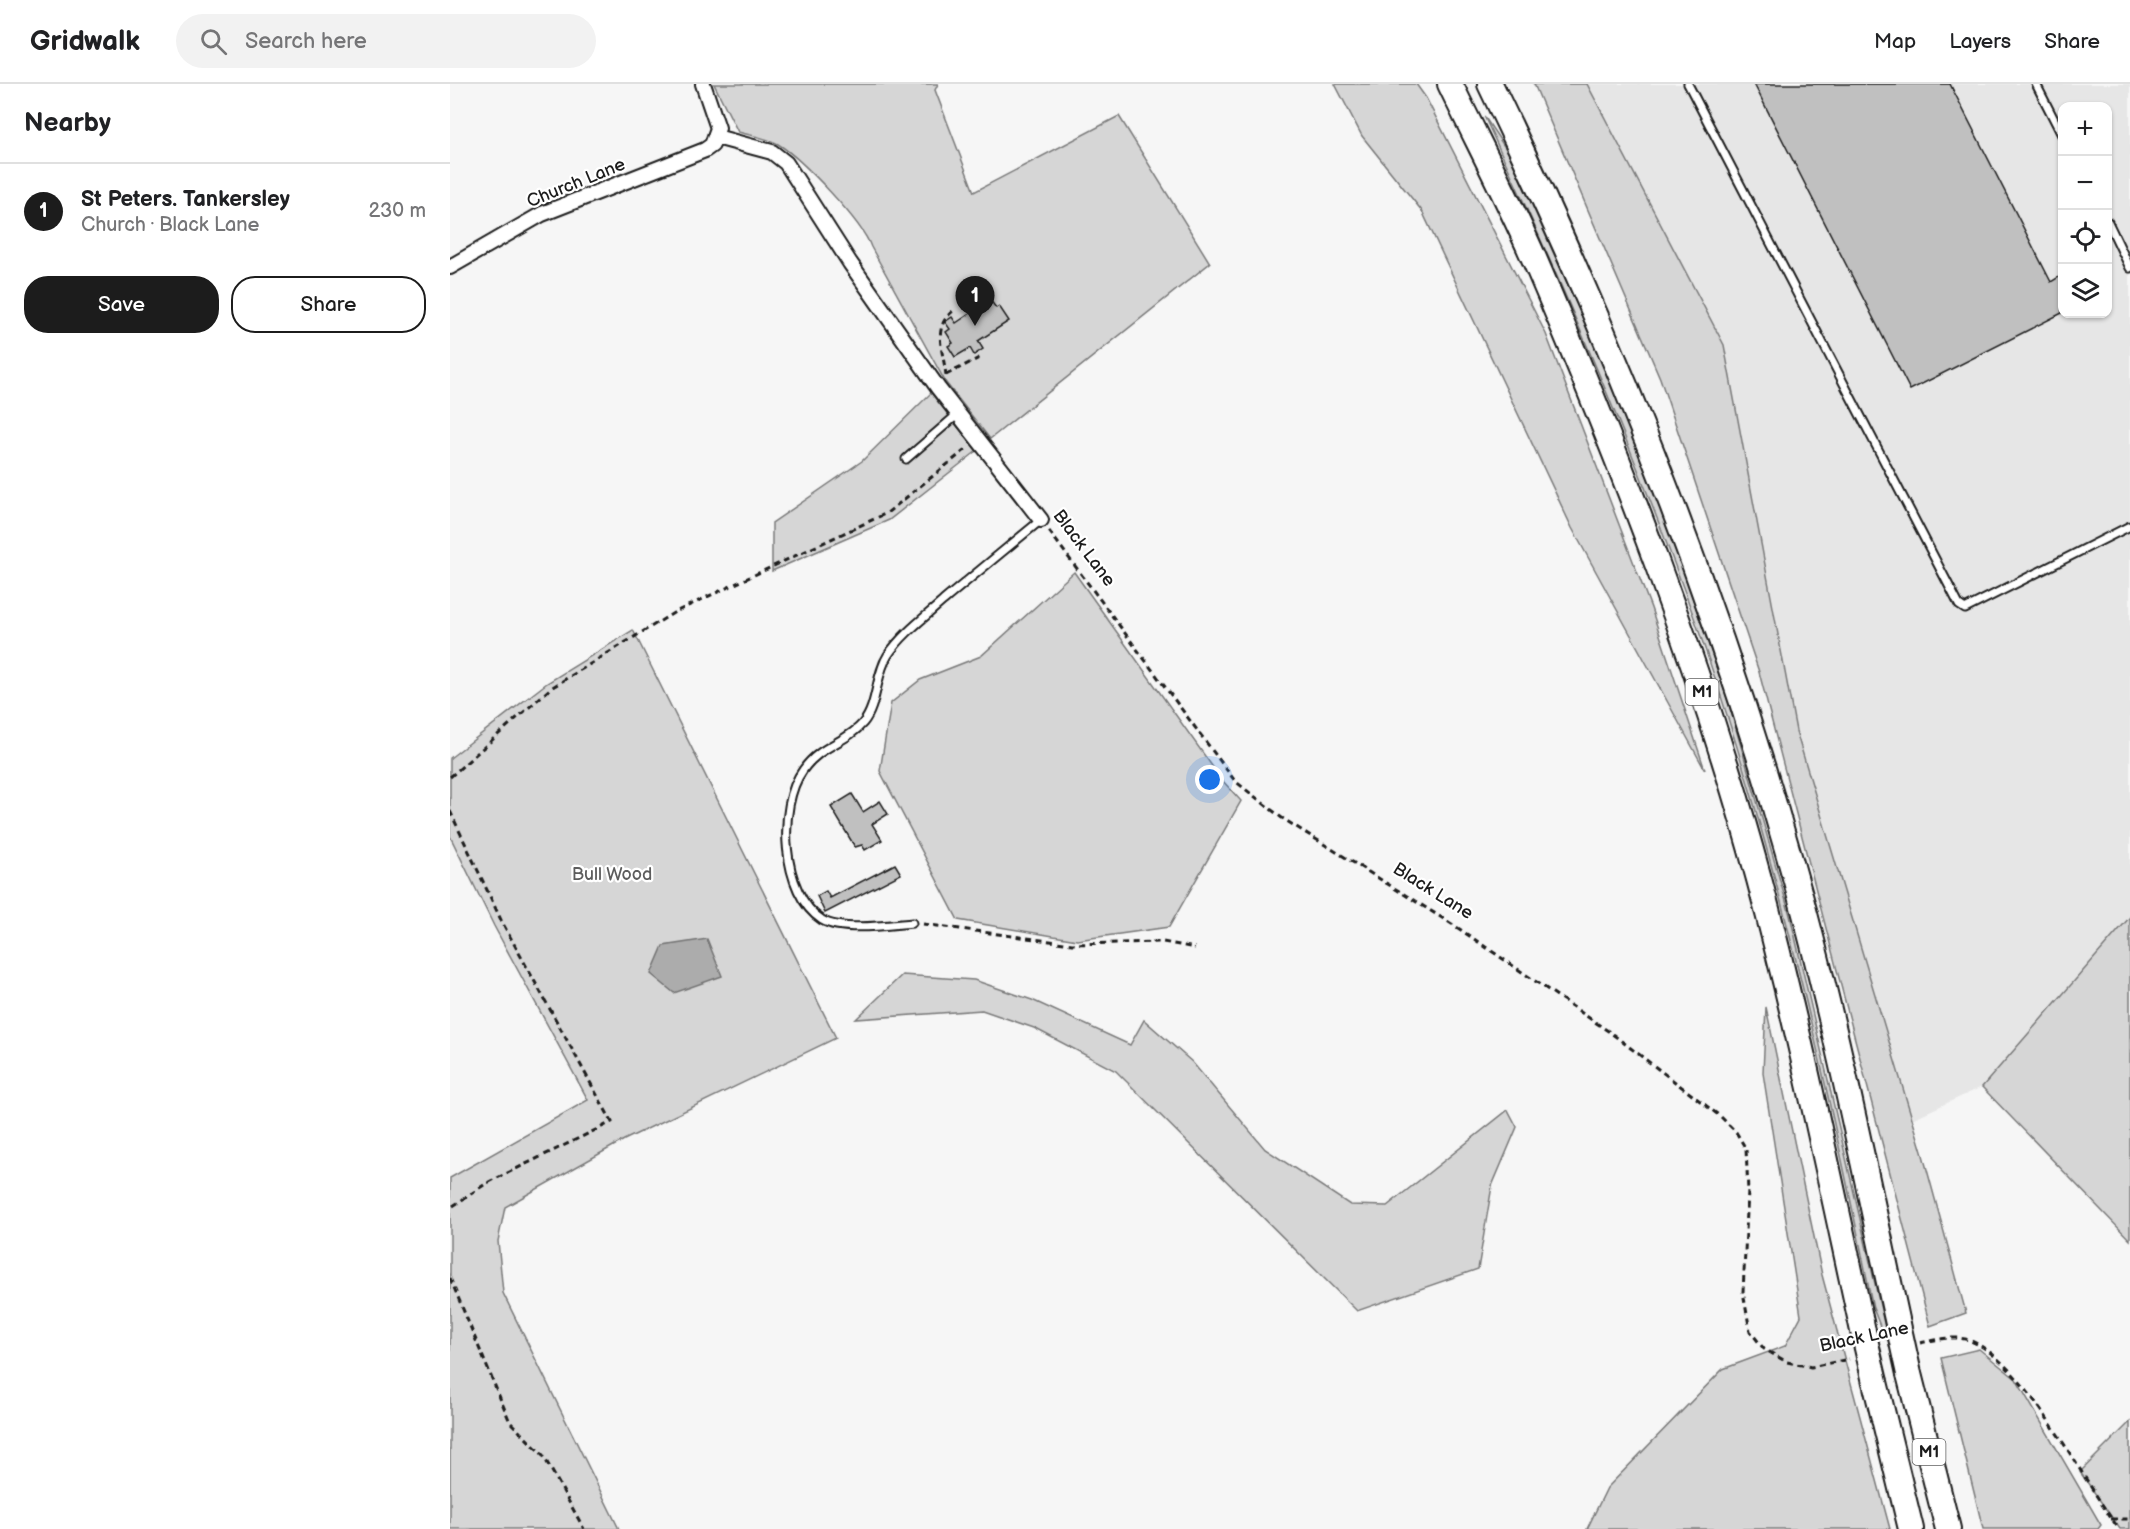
<!DOCTYPE html>
<html lang="en">
<head>
<meta charset="utf-8">
<style>
  :root { --surface:#fff; --page:#f2f2f2; --text:#202124; --muted:#757577; --line:#e0e0e0; --accent:#1c1c1c }
  body { margin:0; font-family:"Balsamiq Sans",sans-serif; background:var(--page); color:var(--text) }
  .controls { position:absolute; right:18px; top:18px; display:grid; overflow:hidden; border-radius:12px; box-shadow:0 2px 4px #0004 }
  .controls button { width:54px; height:54px; display:grid; place-items:center; padding:0; border:0; border-bottom:2px solid var(--line); background:var(--surface); color:var(--text); font:30px sans-serif }
  .you { position:absolute; left:760px; top:696px; width:21px; height:21px; margin:-15px; border:4px solid #fff; border-radius:50%; background:#1a73e8; box-shadow:0 0 0 9px #1a73e833 }
  .badge { display:grid; place-items:center; width:39px; height:39px; border-radius:50%; background:var(--accent); color:#fff; font-size:20px; font-weight:700 }
  .pin { position:absolute; translate:-50% -50px; filter:drop-shadow(0 2px 3px #0008) }
  .pin::after { content:''; position:absolute; top:32px; width:21px; height:18px; background:inherit; clip-path:polygon(0 0,100% 0,50% 100%) }
  .list { margin:0; padding:0; list-style:none }
  h2 { display:flex; justify-content:space-between; align-items:center; height:78px; margin:0; padding:0 24px; font-size:26px }
  h2 small { font-size:20px; font-weight:400; color:var(--muted) }
  .list li { display:grid; grid-template-columns:39px 1fr auto; gap:18px; align-items:center; box-sizing:border-box; height:96px; padding:0 24px; border-top:2px solid var(--line) }
  .list b { display:block; font-size:22px; white-space:nowrap }
  .list p { margin:0; font-size:20px; white-space:nowrap; color:var(--muted) }
  .list em { font-size:20px; font-style:normal; color:var(--muted) }
  .actions { display:flex; gap:12px; padding:18px 24px }
  .actions a { flex:1; padding:14px 0; border:2px solid var(--accent); border-radius:24px; text-align:center; font-size:21px; color:var(--accent) }
  .actions .main { background:var(--accent); color:#fff }
  .icon { flex:none; width:33px; height:33px; fill:none; stroke:currentColor; stroke-width:2; stroke-linecap:round; stroke-linejoin:round }
  .map { position:relative; flex:none; width:1680px; height:1445px; overflow:hidden }
  header { display:flex; align-items:center; gap:36px; box-sizing:border-box; height:84px; padding:0 30px; background:var(--surface); border-bottom:2px solid var(--line) }
  header strong { font-size:28px }
  nav { display:flex; gap:33px; margin-inline-start:auto; font-size:21px }
  .search { width:420px; height:54px; background:var(--page); display:flex; align-items:center; gap:15px; box-sizing:border-box; padding:0 21px; border-radius:33px; color:var(--muted); font-size:22px }
  main { display:flex }
  aside { flex:1; background:var(--surface) }
  .map>svg:first-child { display:block }
  .built { fill:#e6e6e6; fill-rule:evenodd }
  .green { fill:#d6d6d6; stroke:#797979; stroke-width:1.5 }
  .water { fill:#acacac; stroke:#727272; stroke-width:1.5 }
  .building { fill:#c0c0c0; stroke:#1c1c1c; stroke-width:1.5 }
  .lines { fill:none; stroke-linecap:round; stroke-linejoin:round }
  .service-casing { stroke:#1c1c1c; stroke-width:11 }
  .minor-casing { stroke:#1c1c1c; stroke-width:18 }
  .motorway-casing { stroke:#1c1c1c; stroke-width:28 }
  .path { stroke:#1c1c1c; stroke-width:3; stroke-dasharray:6 4.5; stroke-linecap:butt }
  .service { stroke:#fff; stroke-width:7 }
  .minor { stroke:#fff; stroke-width:14 }
  .motorway { stroke:#fff; stroke-width:24 }
  .motorway-bridge-casing { stroke:#1c1c1c; stroke-width:28; stroke-linecap:butt }
  .motorway-bridge { stroke:#fff; stroke-width:24 }
  .labels { text-anchor:middle; dominant-baseline:central; stroke-width:4.5; stroke-linejoin:round; paint-order:stroke }
  .shield { fill:#fff; stroke:#606060; stroke-width:1.5 }
  .shield-label { font-size:16px; font-weight:bold; fill:#1c1c1c }
  .street-label { font-size:18px; fill:#1c1c1c; stroke:#fff }
  .park-label { font-size:18px; fill:#5d5d5d; stroke:#fff }
</style>
</head>
<body>
<header>
<strong>Gridwalk</strong>
<div class="search"><svg class="icon" aria-label="search" viewBox="0 0 24 24"><circle cx="10" cy="10" r="6"/><path d="M15 15l6 6"/></svg>Search here</div>
<nav><a>Map</a><a>Layers</a><a>Share</a></nav>
</header>
<main>
<aside>
<h2>Nearby<small></small></h2>
<ul class="list">
<li><span class="badge">1</span><div><b>St Peters. Tankersley</b><p>Church · Black Lane</p></div><em>230 m</em></li>
</ul>
<div class="actions"><a class="main">Save</a><a>Share</a></div>
</aside>
<div class="map">
<svg width="1680" height="1445" viewBox="0 0 1680 1445">
  <rect width="100%" height="100%" fill="#f6f6f6"/>
  <filter id="ink" filterUnits="userSpaceOnUse"><feTurbulence type="fractalNoise" baseFrequency=".0167" numOctaves="2"/><feDisplacementMap in="SourceGraphic" scale="12" xChannelSelector="R" yChannelSelector="G"/><feConvolveMatrix kernelMatrix="1 2 1 2 8 2 1 2 1" color-interpolation-filters="sRGB"/></filter>
  <g filter="url(#ink)">
    <path class="built" d="M 1137,0 L 1680,0 L 1680,833 L 1532,1003 L 1462,1035 L 1346,647 L 1274,261 ZM 1612,22 L 1658,22 L 1658,230 L 1612,230 Z"/>
    <g class="green">
      <path d="M 264,0 L 488,0 L 485,6 L 524,108 L 669,32 L 760,179 L 540,355 L 496,299 L 421,163 C 412,138 352,75 328,60 C 317,54 300,51 288,48 Z"/>
      <polygon points="885,0 966,0 976,14 1096,250 1201,524 1255,686 1122,444 972,127 912,52"/>
      <polygon points="1084,0 1137,0 1274,261 1346,647 1473,1071 1516,1229 1480,1242 1309,588 1210,294"/>
      <path d="M 1034,32 L 1058,68 L 1170,316 L 1211,422 L 1277,614 L 1340,831 L 1437,1252 L 1435,1255 L 1423,1224 C 1376,994 1325,761 1246,539 C 1184,366 1112,198 1034,32 Z"/>
      <polygon points="481,309 527,367 439,436 322,487 322,439 412,377"/>
      <polygon points="624,488 772,696 791,717 719,843 627,856 508,836 430,687 441,619 470,596 531,572"/>
      <polygon points="183,546 386,954 174,1056 55,1123 48,1157 53,1209 169,1445 0,1445 0,1094 138,1016 44,842 0,752 0,674 97,599"/>
      <polygon points="1680,833 1680,1156 1532,1003"/>
      <polygon points="452,891 524,896 582,916 680,961 694,936 742,978 815,1065 900,1121 937,1122 1058,1026 1067,1043 1042,1102 1028,1185 907,1227 666,987 584,944 532,926 406,935"/>
      <polygon points="1316,923 1372,1191 1440,1445 1137,1445 1157,1404 1273,1285 1335,1262 1351,1232 1313,989"/>
      <polygon points="1529,1265 1566,1295 1651,1441 1648,1445 1533,1445 1491,1274"/>
      <polygon points="1680,1338 1680,1445 1670,1445 1630,1388"/>
    </g>
    <polygon class="water" points="257,855 272,892 224,909 201,890 213,862"/>
    <g class="building">
      <polygon points="1304,0 1500,0 1601,198 1612,191 1612,229 1460,306"/>
      <polygon points="540,216 546,224 549,222 559,237 528,257 533,265 524,271 520,264 505,273 498,262 503,259 496,248 500,245 495,238 502,233 506,239"/>
      <polygon points="402,710 413,728 430,717 438,730 422,740 432,756 415,766 412,761 405,763 381,723"/>
      <polygon points="445,780 451,790 375,829 367,812 376,807 380,814"/>
    </g>
    <g class="lines">
      <defs>
        <g id="service">
          <polyline points="1238,0 1509,521 1515,525 1680,442"/>
          <polyline points="1586,0 1612,51"/>
          <polyline points="1658,138 1680,184"/>
          <polyline points="456,375 508,330"/>
          <path d="M 462,839 C 439,841 392,848 372,836 C 331,810 327,722 353,686 C 370,661 396,659 413,639 C 428,621 425,591 438,571 C 452,550 474,534 493,517 C 525,490 558,463 591,436"/>
        </g>
        <g id="minor">
          <polyline points="266,53 322,68 336,79 400,179 488,304 591,436"/>
          <polyline points="0,183 92,130 255,66 262,61 268,44 253,0"/>
        </g>
        <g id="motorway">
          <path d="M 1000,0 C 1029,60 1060,119 1086,179 C 1172,379 1252,585 1309,795 C 1349,944 1380,1096 1413,1247"/>
          <path d="M 1040,0 C 1161,250 1263,504 1339,772 C 1383,925 1414,1084 1448,1240"/>
          <polyline points="1459,1290 1498,1445"/>
          <polyline points="1425,1298 1461,1445"/>
        </g>
      </defs>
      <use href="#service" class="service-casing"/>
      <use href="#minor" class="minor-casing"/>
      <use href="#motorway" class="motorway-casing"/>
      <g class="path">
        <polyline points="496,291 533,272"/>
        <path d="M 496,292 C 494,268 481,244 503,227"/>
        <polyline points="599,447 785,697 832,734 1005,842 1161,949 1271,1033 1286,1048 1296,1065 1298,1107 1293,1208 1300,1247 1314,1265 1337,1278 1361,1283 1399,1275"/>
        <polyline points="0,693 101,604 225,528 437,429 519,363"/>
        <polyline points="0,727 52,838 162,1038 37,1099 0,1124"/>
        <polyline points="473,840 622,860 713,858 745,864"/>
        <polyline points="0,1194 60,1338 93,1371 134,1445"/>
        <path d="M 1470,1259 C 1484,1256 1501,1252 1515,1255 C 1571,1270 1633,1398 1669,1445"/>
        <polyline points="1661,1435 1680,1435"/>
      </g>
      <use href="#service" class="service"/>
      <use href="#minor" class="minor"/>
      <use href="#motorway" class="motorway"/>
      <defs>
        <g id="motorway-bridge">
          <polyline points="1448,1240 1459,1290"/>
          <polyline points="1413,1247 1425,1298"/>
        </g>
      </defs>
      <use href="#motorway-bridge" class="motorway-bridge-casing"/>
      <use href="#motorway-bridge" class="motorway-bridge"/>
    </g>
  </g>
  <g class="labels">
    <g class="shield">
      <rect x="1235.5" y="595" width="33" height="26" rx="4.5"/>
      <rect x="1462.5" y="1355" width="33" height="26" rx="4.5"/>
    </g>
    <g class="shield-label">
      <text x="1252" y="608">M1</text>
      <text x="1479" y="1368">M1</text>
    </g>
    <g class="street-label">
      <text transform="translate(126 99) rotate(-22)">Church Lane</text>
      <text transform="translate(634 464) rotate(53)">Black Lane</text>
      <text transform="translate(983 807) rotate(32)">Black Lane</text>
      <text transform="translate(1414 1253) rotate(-12)">Black Lane</text>
    </g>
    <g class="park-label">
      <text x="162" y="790">Bull Wood</text>
    </g>
  </g>
</svg>
<div class="controls">
<button>+</button>
<button>−</button>
<button><svg class="icon" aria-label="locate" viewBox="0 0 24 24"><circle cx="12" cy="12" r="6"/><path d="M12 2v4M12 18v4M2 12h4M18 12h4"/></svg></button>
<button><svg class="icon" aria-label="layers" viewBox="0 0 24 24"><path d="M12 4l9 5-9 5-9-5zM3 14l9 5 9-5"/></svg></button>
</div>
<div class="you"></div>
<div class="pin badge" style="left:525px;top:242px">1</div>
</div>
</main>
</body>
</html>
